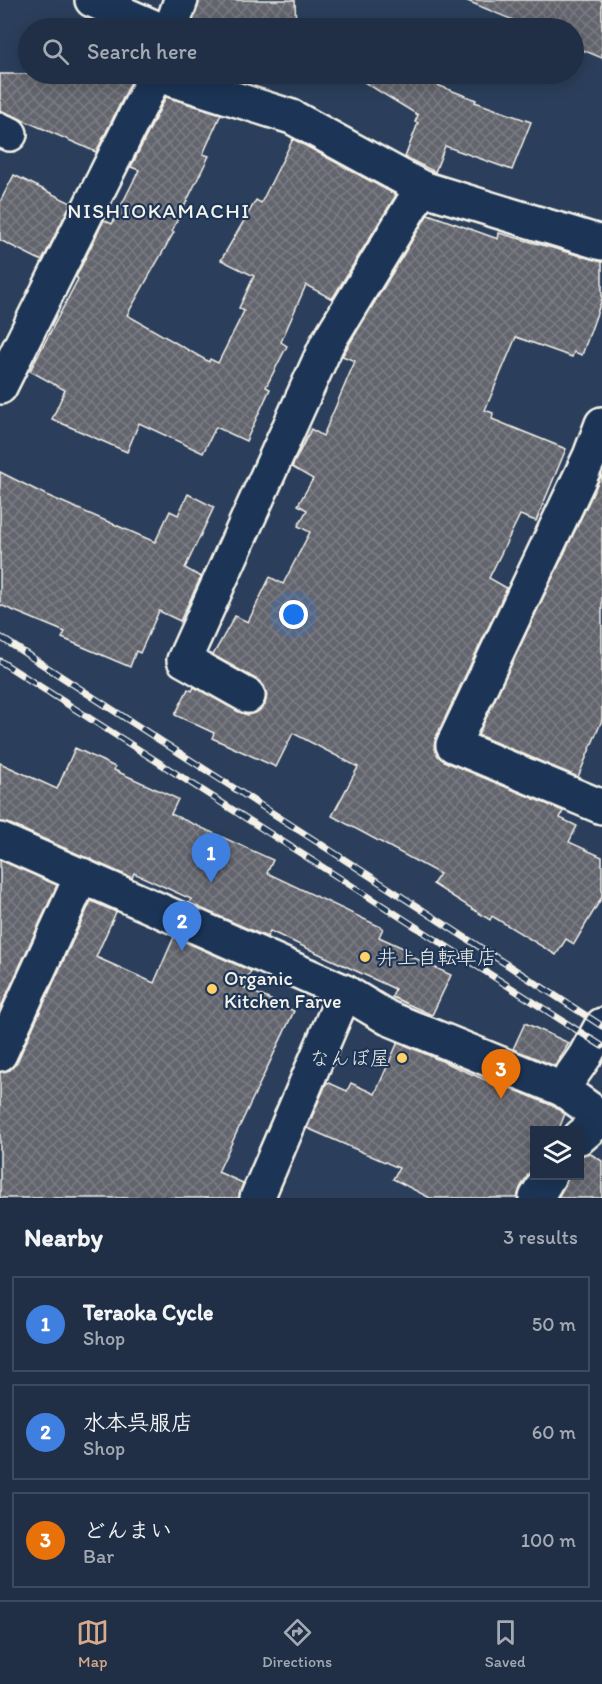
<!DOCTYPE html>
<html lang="en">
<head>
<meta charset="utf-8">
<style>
  :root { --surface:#202f45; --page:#2d3b50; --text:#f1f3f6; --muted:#a2a9b3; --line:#3d4a5e; --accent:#d6ab8b }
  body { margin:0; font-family:Itim,"Klee One",sans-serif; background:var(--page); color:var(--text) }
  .controls { position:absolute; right:18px; bottom:18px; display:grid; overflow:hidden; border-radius:0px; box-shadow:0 3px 15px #0003 }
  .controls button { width:54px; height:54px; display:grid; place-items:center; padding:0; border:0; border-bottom:2px solid var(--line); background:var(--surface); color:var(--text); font:30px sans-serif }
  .you { position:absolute; left:294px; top:615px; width:21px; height:21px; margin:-15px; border:4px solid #fff; border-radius:50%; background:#1a73e8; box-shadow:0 0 0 9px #1a73e833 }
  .badge { display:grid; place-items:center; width:39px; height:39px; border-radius:50%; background:var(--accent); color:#fff; font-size:20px; font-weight:700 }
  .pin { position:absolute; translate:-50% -50px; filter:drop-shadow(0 2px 3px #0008) }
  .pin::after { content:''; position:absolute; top:32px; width:21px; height:18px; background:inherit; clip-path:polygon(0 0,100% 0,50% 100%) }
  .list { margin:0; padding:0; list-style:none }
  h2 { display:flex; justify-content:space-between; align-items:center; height:78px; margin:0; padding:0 24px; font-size:26px }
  h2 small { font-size:20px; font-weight:400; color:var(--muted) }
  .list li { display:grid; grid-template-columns:39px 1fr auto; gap:18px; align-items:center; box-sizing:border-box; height:96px; margin:0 12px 12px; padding:0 12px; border:2px solid var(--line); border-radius:0px }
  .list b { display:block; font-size:22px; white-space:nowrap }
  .list p { margin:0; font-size:20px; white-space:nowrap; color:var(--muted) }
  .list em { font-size:20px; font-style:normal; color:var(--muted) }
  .icon { flex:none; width:33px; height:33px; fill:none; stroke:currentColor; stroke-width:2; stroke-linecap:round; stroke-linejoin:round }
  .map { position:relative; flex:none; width:602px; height:1198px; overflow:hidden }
  .search { position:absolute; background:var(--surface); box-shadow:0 3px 15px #0003; left:18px; right:18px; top:18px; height:66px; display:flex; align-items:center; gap:15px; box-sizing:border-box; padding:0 21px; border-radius:33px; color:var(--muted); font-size:22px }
  .sheet { height:402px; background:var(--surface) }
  nav { display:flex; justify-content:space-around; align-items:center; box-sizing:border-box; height:84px; border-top:2px solid var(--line); background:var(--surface); font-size:16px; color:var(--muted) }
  nav a { display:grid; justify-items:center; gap:3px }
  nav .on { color:var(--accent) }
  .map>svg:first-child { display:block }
  .building { fill:url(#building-cross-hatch); stroke:#f4f1e8; stroke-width:1.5 }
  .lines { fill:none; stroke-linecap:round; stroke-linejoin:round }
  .minor-casing { stroke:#f4f1e8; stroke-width:38 }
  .minor { stroke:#1d3557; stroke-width:33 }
  .rail-casing { stroke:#f4f1e8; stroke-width:7 }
  .rail { stroke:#1d3557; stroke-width:4.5; stroke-dasharray:14; stroke-linecap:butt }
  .poi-dot { fill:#ffd166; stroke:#1d3557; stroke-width:2 }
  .labels { text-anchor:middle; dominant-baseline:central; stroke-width:4.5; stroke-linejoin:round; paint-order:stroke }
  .poi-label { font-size:20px; fill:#f4f1e8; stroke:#1d3557; text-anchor:start }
  .neighbourhood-label { font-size:21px; letter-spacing:1.5px; fill:#f4f1e8; stroke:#1d3557 }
</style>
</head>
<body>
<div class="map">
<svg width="602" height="1198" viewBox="0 0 602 1198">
  <defs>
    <pattern id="building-cross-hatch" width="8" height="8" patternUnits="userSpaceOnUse" patternTransform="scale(1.5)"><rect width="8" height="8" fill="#64656e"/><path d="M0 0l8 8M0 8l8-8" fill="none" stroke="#7b7c83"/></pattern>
  </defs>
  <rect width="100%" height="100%" fill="#2b3f5c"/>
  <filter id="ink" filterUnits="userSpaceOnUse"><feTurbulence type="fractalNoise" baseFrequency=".0167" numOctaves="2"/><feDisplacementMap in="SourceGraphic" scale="12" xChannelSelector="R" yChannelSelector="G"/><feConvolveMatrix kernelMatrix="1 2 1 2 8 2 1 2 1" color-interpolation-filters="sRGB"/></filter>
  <g filter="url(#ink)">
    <g class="building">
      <polygon points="199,0 295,0 296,28 191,28"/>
      <polygon points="465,0 602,0 602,58 573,46 573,28 532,28"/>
      <polygon points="0,74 135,74 96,152 0,110"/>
      <polygon points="351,74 409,74 476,100 475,102 531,122 512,170 445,146 435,172 405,157 418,123 415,122 418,115"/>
      <polygon points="166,97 221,114 203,154 209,156 172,231 174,232 127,315 209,362 210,359 218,363 244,311 239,308 254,276 221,260 256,200 261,203 293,139 396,195 332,299 306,285 281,342 287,346 266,387 270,389 246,441 216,427 203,453 139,423 127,452 52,419 65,390 30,371 78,279 76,277 104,220 112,224 139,170 131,167"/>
      <polygon points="14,175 71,203 42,261 0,240 0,202"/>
      <polygon points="428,214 498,239 499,233 602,262 602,299 582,355 574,352 572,357 516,337 485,410 493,413 492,419 566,449 536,521 520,515 489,578 507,588 436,737 434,746 438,756 446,762 563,811 560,818 577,826 569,842 602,857 602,897 574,944 566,939 556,955 492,916 490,920 433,884 440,874 332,816 358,767 293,733 276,767 212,738 214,733 175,715 188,689 192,691 194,687 239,712 248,715 257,712 265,705 267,695 264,686 258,680 213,655 235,616 248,622 270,577 283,584 310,532 298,526 307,510 298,505 313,479 292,467 311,429 323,436 355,361 342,356 344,353"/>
      <polygon points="0,472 46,495 155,542 170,511 178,515 188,494 214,507 185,568 201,577 180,621 159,611 140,653 136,651 130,667 62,638 65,632 0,605"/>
      <polygon points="602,474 602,720 578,777 478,735"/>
      <polygon points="75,748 115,767 114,770 178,799 171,814 273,860 267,873 383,928 379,937 410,951 408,955 451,975 432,1015 392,997 395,989 270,931 267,937 189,903 191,899 134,873 132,878 8,823 0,822 0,763 57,789"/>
      <polygon points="0,860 57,885 0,1009"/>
      <polygon points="91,901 116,912 96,957 154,983 174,937 251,971 243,987 294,1011 218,1172 243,1183 239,1198 0,1198 0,1072 10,1070 17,1062"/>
      <polygon points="525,1023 569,1043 555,1066 513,1049"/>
      <polygon points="398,1042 497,1085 498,1083 553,1106 565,1114 558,1131 534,1131 534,1165 520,1188 517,1198 430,1198 393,1179 399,1168 307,1128 327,1082 347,1091 351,1083 375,1094"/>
      <polygon points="589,1153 602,1161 602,1198 558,1198 565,1185 568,1176 579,1176 579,1155"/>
    </g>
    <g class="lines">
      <defs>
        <g id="minor">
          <polyline points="92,0 156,28"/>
          <polyline points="171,28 181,0"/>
          <polyline points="155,74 292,117 422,188 602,243"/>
          <polyline points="0,130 10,134"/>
          <polyline points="0,387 156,74"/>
          <polyline points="602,424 590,456 453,745 602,807"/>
          <polyline points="248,696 184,660 327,344 422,188"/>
          <polyline points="0,840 345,992 388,1018 562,1089 602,1118 580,1137"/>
          <polyline points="0,1054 82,875"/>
          <polyline points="562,1089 585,1056 602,1025"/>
          <polyline points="257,1198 345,992"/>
          <polyline points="536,1198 549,1176"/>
        </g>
      </defs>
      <use href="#minor" class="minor-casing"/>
      <use href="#minor" class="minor"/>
      <defs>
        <g id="rail">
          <polyline points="0,637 602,1026"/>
          <polyline points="0,661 602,1046"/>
        </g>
      </defs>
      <use href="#rail" class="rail-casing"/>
      <use href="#rail" class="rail"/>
    </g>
  </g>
  <g class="poi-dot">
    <circle cx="365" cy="957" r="6"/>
    <circle cx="212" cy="989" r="6"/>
    <circle cx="402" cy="1058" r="6"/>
  </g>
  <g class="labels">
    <g class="poi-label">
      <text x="377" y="957">井上自転車店</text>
      <text x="224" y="978">Organic<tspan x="224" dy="23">Kitchen Farve</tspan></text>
      <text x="390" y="1058" text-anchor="end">なんぼ屋</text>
    </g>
    <g class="neighbourhood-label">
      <text x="159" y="210">NISHIOKAMACHI</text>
    </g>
  </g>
</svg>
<div class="controls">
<button><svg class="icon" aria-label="layers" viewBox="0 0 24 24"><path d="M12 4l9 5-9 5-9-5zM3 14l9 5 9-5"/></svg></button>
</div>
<div class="you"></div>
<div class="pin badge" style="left:211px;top:883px;background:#3f7fe0">1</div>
<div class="pin badge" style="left:182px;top:951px;background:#3f7fe0">2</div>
<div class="pin badge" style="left:501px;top:1099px;background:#e8710a">3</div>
<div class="search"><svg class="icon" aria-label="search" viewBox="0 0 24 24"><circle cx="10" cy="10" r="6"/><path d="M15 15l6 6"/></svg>Search here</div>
</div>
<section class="sheet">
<h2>Nearby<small>3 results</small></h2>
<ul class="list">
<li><span class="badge" style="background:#3f7fe0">1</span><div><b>Teraoka Cycle</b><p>Shop</p></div><em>50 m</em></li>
<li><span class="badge" style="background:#3f7fe0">2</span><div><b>水本呉服店</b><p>Shop</p></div><em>60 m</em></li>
<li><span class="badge" style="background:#e8710a">3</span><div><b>どんまい</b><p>Bar</p></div><em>100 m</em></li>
</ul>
</section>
<nav>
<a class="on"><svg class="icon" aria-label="map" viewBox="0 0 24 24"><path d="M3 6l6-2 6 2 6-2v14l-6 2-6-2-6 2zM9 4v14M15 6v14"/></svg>Map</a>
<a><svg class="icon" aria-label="directions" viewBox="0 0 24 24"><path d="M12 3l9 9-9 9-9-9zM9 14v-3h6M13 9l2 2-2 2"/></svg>Directions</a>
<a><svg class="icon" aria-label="saved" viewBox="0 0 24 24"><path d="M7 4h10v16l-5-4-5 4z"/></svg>Saved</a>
</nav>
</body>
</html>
